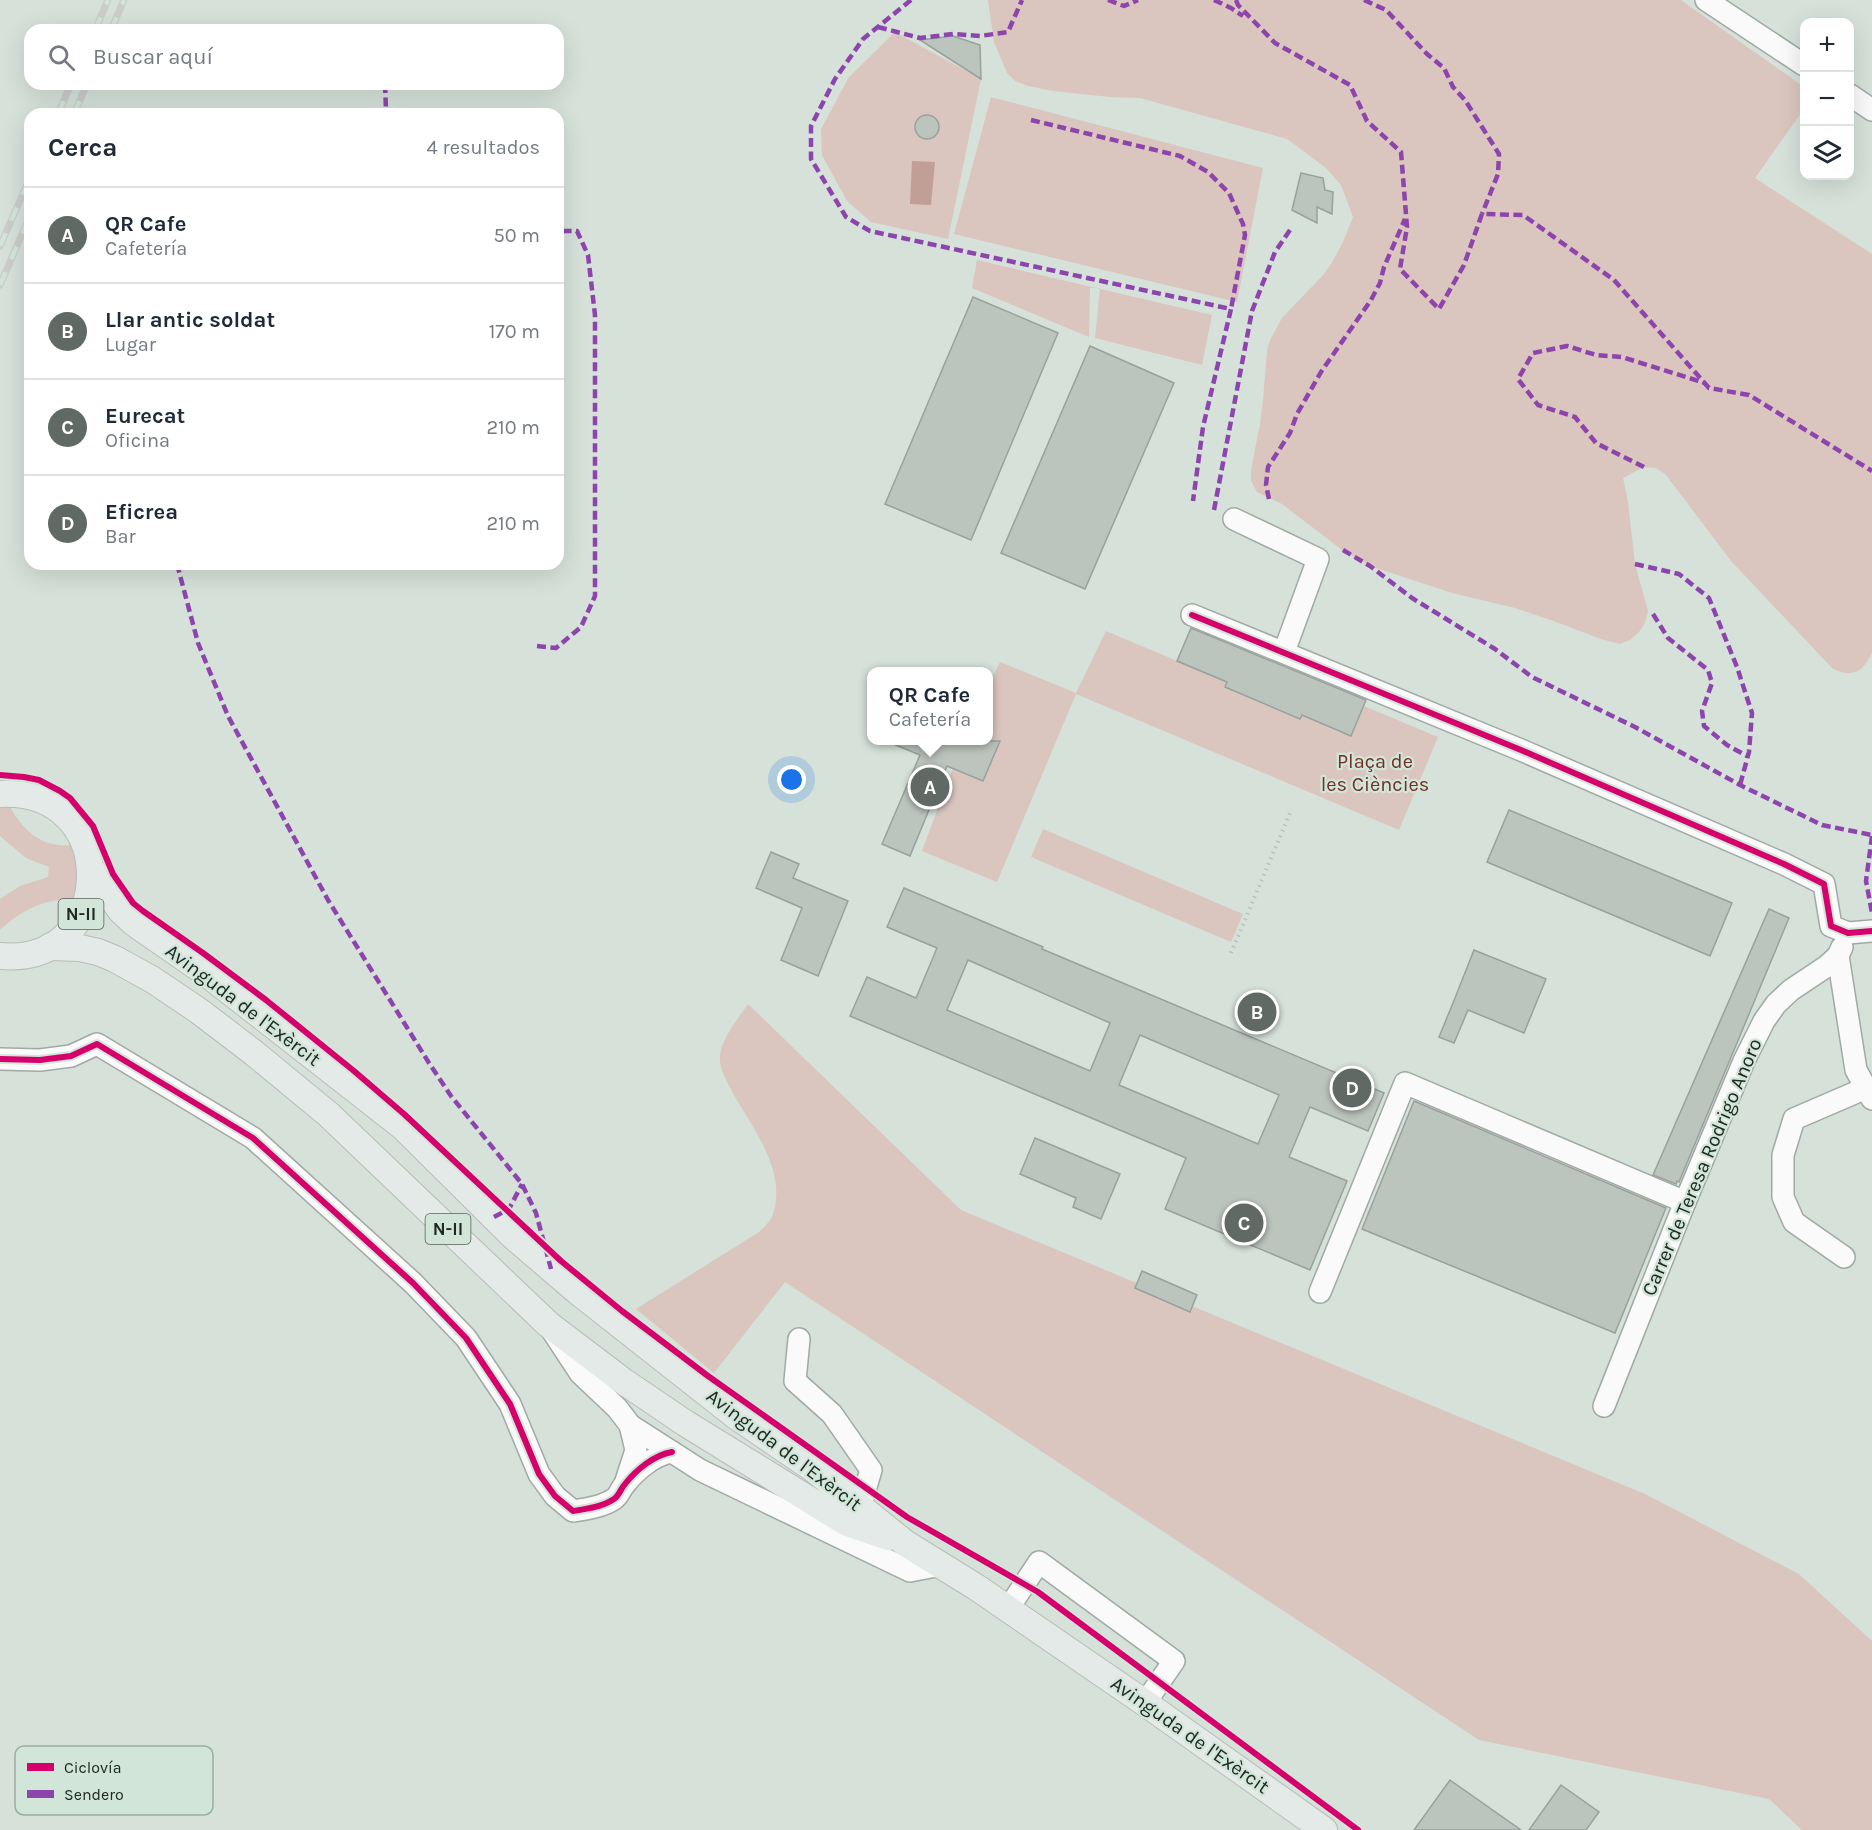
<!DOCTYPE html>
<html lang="es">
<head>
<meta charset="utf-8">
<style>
  :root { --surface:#fff; --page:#f6f6f7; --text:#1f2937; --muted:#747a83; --line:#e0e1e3; --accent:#606963 }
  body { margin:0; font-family:Karla,sans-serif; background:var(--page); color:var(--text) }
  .controls { position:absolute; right:18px; top:18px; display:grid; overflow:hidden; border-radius:12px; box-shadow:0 6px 24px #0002 }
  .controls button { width:54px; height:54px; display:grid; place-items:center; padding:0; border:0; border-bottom:2px solid var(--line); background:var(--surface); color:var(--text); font:30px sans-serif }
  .you { position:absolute; left:792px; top:780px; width:21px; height:21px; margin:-15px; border:4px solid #fff; border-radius:50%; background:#1a73e8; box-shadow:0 0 0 9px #1a73e833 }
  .badge { display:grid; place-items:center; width:39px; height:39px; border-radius:50%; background:var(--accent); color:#fff; font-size:20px; font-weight:700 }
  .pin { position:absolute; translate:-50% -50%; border:3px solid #fff; box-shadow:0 2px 6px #0006 }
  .popup { position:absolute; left:867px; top:667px; width:126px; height:78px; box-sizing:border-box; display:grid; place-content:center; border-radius:12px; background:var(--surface); filter:drop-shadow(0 2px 4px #0005); font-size:20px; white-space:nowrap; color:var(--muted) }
  .popup b { font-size:22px; color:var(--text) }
  .popup::after { content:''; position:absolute; left:50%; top:100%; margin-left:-12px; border:12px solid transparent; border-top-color:var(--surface) }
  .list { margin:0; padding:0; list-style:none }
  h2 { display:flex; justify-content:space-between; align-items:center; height:78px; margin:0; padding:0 24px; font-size:26px }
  h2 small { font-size:20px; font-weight:400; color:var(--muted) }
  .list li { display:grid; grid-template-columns:39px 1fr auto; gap:18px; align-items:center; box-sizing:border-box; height:96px; padding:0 24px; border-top:2px solid var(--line) }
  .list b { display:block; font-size:22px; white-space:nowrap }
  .list p { margin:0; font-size:20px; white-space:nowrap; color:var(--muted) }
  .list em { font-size:20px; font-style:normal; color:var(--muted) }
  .icon { flex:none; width:33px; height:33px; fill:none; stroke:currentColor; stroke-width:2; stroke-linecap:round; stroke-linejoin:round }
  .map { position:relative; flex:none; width:1872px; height:1830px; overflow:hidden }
  .search { position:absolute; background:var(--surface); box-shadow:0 6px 24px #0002; left:24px; top:24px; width:540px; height:66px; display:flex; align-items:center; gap:15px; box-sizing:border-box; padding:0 21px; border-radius:18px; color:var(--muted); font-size:22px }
  .panel { position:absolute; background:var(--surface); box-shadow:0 6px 24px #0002; left:24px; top:108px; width:540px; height:462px; border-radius:18px }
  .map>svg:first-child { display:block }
  .green { fill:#dac6be }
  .water { fill:#c29f96 }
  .building { fill:#bcc4be; stroke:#98a19c; stroke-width:1.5; fill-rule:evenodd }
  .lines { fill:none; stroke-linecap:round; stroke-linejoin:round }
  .minor-casing { stroke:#a1a9a4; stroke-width:24 }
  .major-casing { stroke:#b8bdb9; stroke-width:28 }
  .path { stroke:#bcc0be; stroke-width:4; stroke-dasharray:1.5 4.5; stroke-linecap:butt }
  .minor { stroke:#f9faf9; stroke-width:21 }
  .major { stroke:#e4eae7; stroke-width:26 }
  .rail-casing { stroke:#cacdcb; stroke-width:7 }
  .rail { stroke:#d1e6d9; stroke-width:4.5; stroke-dasharray:14; stroke-linecap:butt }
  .quiet { stroke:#8e44ad; stroke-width:4.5; stroke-dasharray:9 4.5; stroke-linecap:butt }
  .cycleway-casing { stroke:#d1e6d9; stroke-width:10 }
  .cycleway { stroke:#d6006c; stroke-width:6 }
  .labels { text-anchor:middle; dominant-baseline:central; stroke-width:4.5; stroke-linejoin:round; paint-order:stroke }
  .shield { fill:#d1e6d9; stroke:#55615a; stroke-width:1.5 }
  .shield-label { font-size:18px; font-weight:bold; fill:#202823 }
  .park-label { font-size:20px; fill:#722e25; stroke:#d1e6d9 }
  .street-label { font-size:20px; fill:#202823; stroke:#d1e6d9 }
  .key { fill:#d1e6d9; stroke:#9cada2; stroke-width:1.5 }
  .key-label { font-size:16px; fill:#202823 }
</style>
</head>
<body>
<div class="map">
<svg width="1872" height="1830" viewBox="0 0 1872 1830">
  <rect width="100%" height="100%" fill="#d6e1da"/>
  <g class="green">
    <path d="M 988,0 L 1681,0 L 1804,87 L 1804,109 L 1755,178 L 1872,254 L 1872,652 C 1864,672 1851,679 1832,668 L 1731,561 L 1666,475 L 1656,468 L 1644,467 L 1623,478 L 1628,502 L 1635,564 L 1648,611 L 1645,623 L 1639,632 L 1630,640 L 1620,644 L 1601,639 L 1559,623 L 1515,608 L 1452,593 L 1370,566 L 1342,550 L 1282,504 L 1257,492 L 1251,481 L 1251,470 L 1260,424 L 1263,400 L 1267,350 L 1271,338 L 1282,318 L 1324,274 L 1331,264 L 1343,242 L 1353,217 L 1341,185 L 1326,168 L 1287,139 L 1140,98 L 1110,97 L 1053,91 L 1028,86 L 1015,81 L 1007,73 L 994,42 Z"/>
    <polygon points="895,32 981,79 948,239 871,222 847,201 822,155 821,129 849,77"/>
    <polygon points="991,97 1263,168 1237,302 954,234"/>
    <polygon points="977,260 1212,315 1202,365 1095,338 1100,288 1090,288 1089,337 972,288"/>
    <polygon points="1106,631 1227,682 1225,687 1296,717 1300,719 1302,715 1351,736 1364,706 1438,737 1399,830 1076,694 997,882 922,851 963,741 988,740 989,685 1000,662 1076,693"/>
    <path d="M 0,807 L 10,807 C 23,830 41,848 71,845 L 80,870 L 75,899 C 46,898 21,910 0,930 L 0,899 L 20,886 L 48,877 L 49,867 L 26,858 L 0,836 Z"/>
    <polygon points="1043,829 1243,914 1231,942 1031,857"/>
    <path d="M 748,1004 L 961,1210 L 1645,1494 L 1799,1574 L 1872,1641 L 1872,1830 L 1802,1830 L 1769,1799 L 1479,1740 L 785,1282 L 714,1373 L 636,1309 L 759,1232 C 764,1227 771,1221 773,1214 C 787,1172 754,1130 734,1095 C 729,1085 721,1073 720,1061 C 718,1042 738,1019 748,1004 Z"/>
  </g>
  <polygon class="water" points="912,161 935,162 931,205 910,204"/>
  <g class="building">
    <polygon points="953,36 980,45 981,79 920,40"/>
    <circle cx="927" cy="127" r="12"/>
    <polygon points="1301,173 1323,178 1325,190 1333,192 1332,214 1317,207 1317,223 1292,210"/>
    <polygon points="973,297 1058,333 971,540 885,504"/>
    <polygon points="1090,346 1174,383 1085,589 1001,553"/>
    <polygon points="1191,628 1366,700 1351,736 1302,715 1300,719 1225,687 1227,682 1177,661"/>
    <polygon points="886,741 1000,741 983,781 947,766 910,856 882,844 920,755"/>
    <polygon points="1509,810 1732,903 1710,956 1487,862"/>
    <polygon points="771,852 799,864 793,878 848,901 818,976 781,960 802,908 756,888"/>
    <path d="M 904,888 L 1043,947 L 1042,949 L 1384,1093 L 1368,1131 L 1310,1107 L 1289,1157 L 1347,1181 L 1310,1270 L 1165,1209 L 1186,1158 L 850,1016 L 867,977 L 916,998 L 937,948 L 887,927 ZM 968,960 L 1110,1023 L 1090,1071 L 947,1010 ZM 1140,1035 L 1279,1095 L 1258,1144 L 1119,1085 Z"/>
    <polygon points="1769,909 1789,918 1679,1182 1677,1181 1676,1184 1653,1175"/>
    <polygon points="1474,950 1546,979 1524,1033 1468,1010 1454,1043 1439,1037 1453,1003"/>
    <polygon points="1414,1101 1666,1208 1615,1333 1362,1229"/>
    <polygon points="1035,1138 1120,1174 1101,1219 1073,1207 1076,1198 1020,1174"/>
    <polygon points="1142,1271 1197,1295 1190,1312 1135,1288"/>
    <polygon points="1450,1780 1521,1830 1414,1830"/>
    <polygon points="1561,1785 1599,1812 1586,1830 1529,1830"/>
  </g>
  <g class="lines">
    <defs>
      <g id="minor">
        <polyline points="1706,0 1804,65"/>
        <polyline points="1850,95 1872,110"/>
        <polyline points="1234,519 1318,559 1284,652"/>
        <polyline points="1192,615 1521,750 1784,864 1824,884 1831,926 1848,933 1872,931"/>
        <polyline points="1842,947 1838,956 1856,1070 1872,1099"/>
        <path d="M 0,1059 L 40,1060 L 71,1056 L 97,1044 L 253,1138 L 413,1283 L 466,1338 L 510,1404 L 539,1474 L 555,1496 L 573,1511 C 586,1509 602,1507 614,1499 C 619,1496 621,1488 625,1484 C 636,1470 654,1455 672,1452"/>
        <polyline points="1844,1257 1794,1222 1783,1197 1783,1155 1794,1119 1866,1088"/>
        <polyline points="1320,1292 1405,1083 1685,1202"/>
        <polyline points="553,1332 580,1373 617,1408 630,1425 700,1470 910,1571 941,1565"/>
        <polyline points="799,1339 795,1381 832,1414 871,1470 860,1507"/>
        <polyline points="1604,1406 1685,1202 1744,1061 1764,1021 1776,1004 1791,990 1827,966 1838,956"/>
        <polyline points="626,1481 636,1450 630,1425"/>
        <polyline points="1008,1609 1039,1562 1174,1661 1145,1703"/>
      </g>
      <g id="major">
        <path d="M 0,794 C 122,787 118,967 0,956"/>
        <polyline points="91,869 121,911 134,923 206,973 403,1127 514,1237 577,1291 737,1417 812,1468 905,1543 976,1587 1145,1703 1324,1830"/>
        <polyline points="49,947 80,948 98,952 115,959 153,980 199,1011 254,1053 328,1114 548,1324 623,1381 685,1423 847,1523 888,1537"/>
      </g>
    </defs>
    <use href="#minor" class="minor-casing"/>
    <use href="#major" class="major-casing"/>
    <polyline class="path" points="1231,953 1290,813"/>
    <use href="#minor" class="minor"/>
    <use href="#major" class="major"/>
    <defs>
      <g id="rail">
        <polyline points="95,30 108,0"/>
        <polyline points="111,30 124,0"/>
        <polyline points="58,114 71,84"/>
        <polyline points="74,114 87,84"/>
        <polyline points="0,246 30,178"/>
        <polyline points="0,285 30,216"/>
      </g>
    </defs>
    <use href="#rail" class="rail-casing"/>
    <use href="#rail" class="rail"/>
    <g class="quiet">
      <polyline points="911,0 863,39 835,79 811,126 811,159 846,217 870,231 1231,309 1203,427 1193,501"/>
      <polyline points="1108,0 1124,6 1138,0"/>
      <polyline points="1214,0 1231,8 1243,16"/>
      <polyline points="1236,0 1238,5 1275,43 1350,85 1367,121 1401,152 1407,227 1400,269 1439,309 1464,265 1482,214 1523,215 1614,280 1709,388 1749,395 1872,471"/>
      <polyline points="1364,0 1386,10 1427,54 1444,68 1453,87 1465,100 1499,154 1498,174 1482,214"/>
      <polyline points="878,27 920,38 953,34 980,36 1008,32 1022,0"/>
      <polyline points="385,84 386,110 389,114"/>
      <polyline points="1031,120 1180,156 1208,172 1229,193 1243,224 1245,235 1231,309"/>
      <polyline points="1644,467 1596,443 1575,417 1538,405 1518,379 1533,353 1567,346 1596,355 1622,357 1705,383"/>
      <polyline points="1269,499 1266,485 1268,467 1290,433 1297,414 1321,372 1371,300 1380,283 1384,267 1405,219"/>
      <polyline points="1214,510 1252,311 1275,252 1290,230"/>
      <polyline points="1343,550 1370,566 1412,598 1495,649 1532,677 1635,727 1740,785 1822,825 1872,835"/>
      <polyline points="177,564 198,643 228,716 328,900 429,1063 451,1096 522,1184 536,1213 551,1269"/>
      <polyline points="1635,564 1679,574 1709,598 1737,667 1752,713 1749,752 1740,785"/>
      <polyline points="1653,614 1668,638 1708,670 1712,683 1702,711 1704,726 1727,745 1747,756"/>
      <polyline points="537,646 556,648 581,627 595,596 595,315 588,255 577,231 558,231"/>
      <polyline points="1872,836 1866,881 1872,913"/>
      <polyline points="494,1217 509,1209 522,1184"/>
    </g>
    <defs>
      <g id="cycleway">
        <polyline points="1192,615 1521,750 1784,864 1824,884 1831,926 1848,933 1872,931"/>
        <polyline points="0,775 24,777 39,780 60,791 70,798 93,826 113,874 133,903 143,911 203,953 266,1000 354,1071 404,1114 561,1261 622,1311 708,1376 907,1517 1038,1592 1358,1830"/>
        <path d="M 0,1059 L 40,1060 L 71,1056 L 97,1044 L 253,1138 L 413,1283 L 466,1338 L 510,1404 L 539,1474 L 555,1496 L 573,1511 C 586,1509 602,1507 614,1499 C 619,1496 621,1488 625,1484 C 636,1470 654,1455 672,1452"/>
      </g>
    </defs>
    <use href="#cycleway" class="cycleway-casing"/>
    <use href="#cycleway" class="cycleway"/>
  </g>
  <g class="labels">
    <g class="shield">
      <rect x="58.5" y="899" width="45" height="30" rx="4.5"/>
      <rect x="425.5" y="1214" width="45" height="30" rx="4.5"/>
    </g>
    <g class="shield-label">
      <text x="81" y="914">N-II</text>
      <text x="448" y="1229">N-II</text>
    </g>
    <g class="park-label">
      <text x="1375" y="761">Plaça de<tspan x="1375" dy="23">les Ciències</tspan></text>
    </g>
    <g class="street-label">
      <text transform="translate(243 1005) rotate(37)">Avinguda de l'Exèrcit</text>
      <text transform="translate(1702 1167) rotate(-67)">Carrer de Teresa Rodrigo Anoro</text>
      <text transform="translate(784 1450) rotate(37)">Avinguda de l'Exèrcit</text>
      <text transform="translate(1190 1735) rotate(35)">Avinguda de l'Exèrcit</text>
    </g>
  </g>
  <rect x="15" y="1746" width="198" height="69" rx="9" class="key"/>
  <rect x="27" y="1763" width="27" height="8" fill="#d6006c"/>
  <rect x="27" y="1790" width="27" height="8" fill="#8e44ad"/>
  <g class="key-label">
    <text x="64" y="1773">Ciclovía</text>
    <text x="64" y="1800">Sendero</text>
  </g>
</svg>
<div class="controls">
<button>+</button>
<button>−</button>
<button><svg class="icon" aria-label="layers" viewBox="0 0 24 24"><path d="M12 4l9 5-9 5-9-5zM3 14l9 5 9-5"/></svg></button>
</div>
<div class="you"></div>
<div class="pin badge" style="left:930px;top:787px">A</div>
<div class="popup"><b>QR Cafe</b>Cafetería</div>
<div class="pin badge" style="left:1257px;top:1012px">B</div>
<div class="pin badge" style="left:1244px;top:1223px">C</div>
<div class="pin badge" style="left:1352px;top:1088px">D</div>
<div class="search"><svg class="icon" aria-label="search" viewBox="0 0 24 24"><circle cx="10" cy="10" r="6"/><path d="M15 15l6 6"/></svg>Buscar aquí</div>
<section class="panel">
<h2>Cerca<small>4 resultados</small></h2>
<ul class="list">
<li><span class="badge">A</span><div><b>QR Cafe</b><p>Cafetería</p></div><em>50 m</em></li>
<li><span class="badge">B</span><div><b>Llar antic soldat</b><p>Lugar</p></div><em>170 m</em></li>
<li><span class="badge">C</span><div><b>Eurecat</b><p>Oficina</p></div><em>210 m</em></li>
<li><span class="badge">D</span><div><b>Eficrea</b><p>Bar</p></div><em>210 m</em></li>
</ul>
</section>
</div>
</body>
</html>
